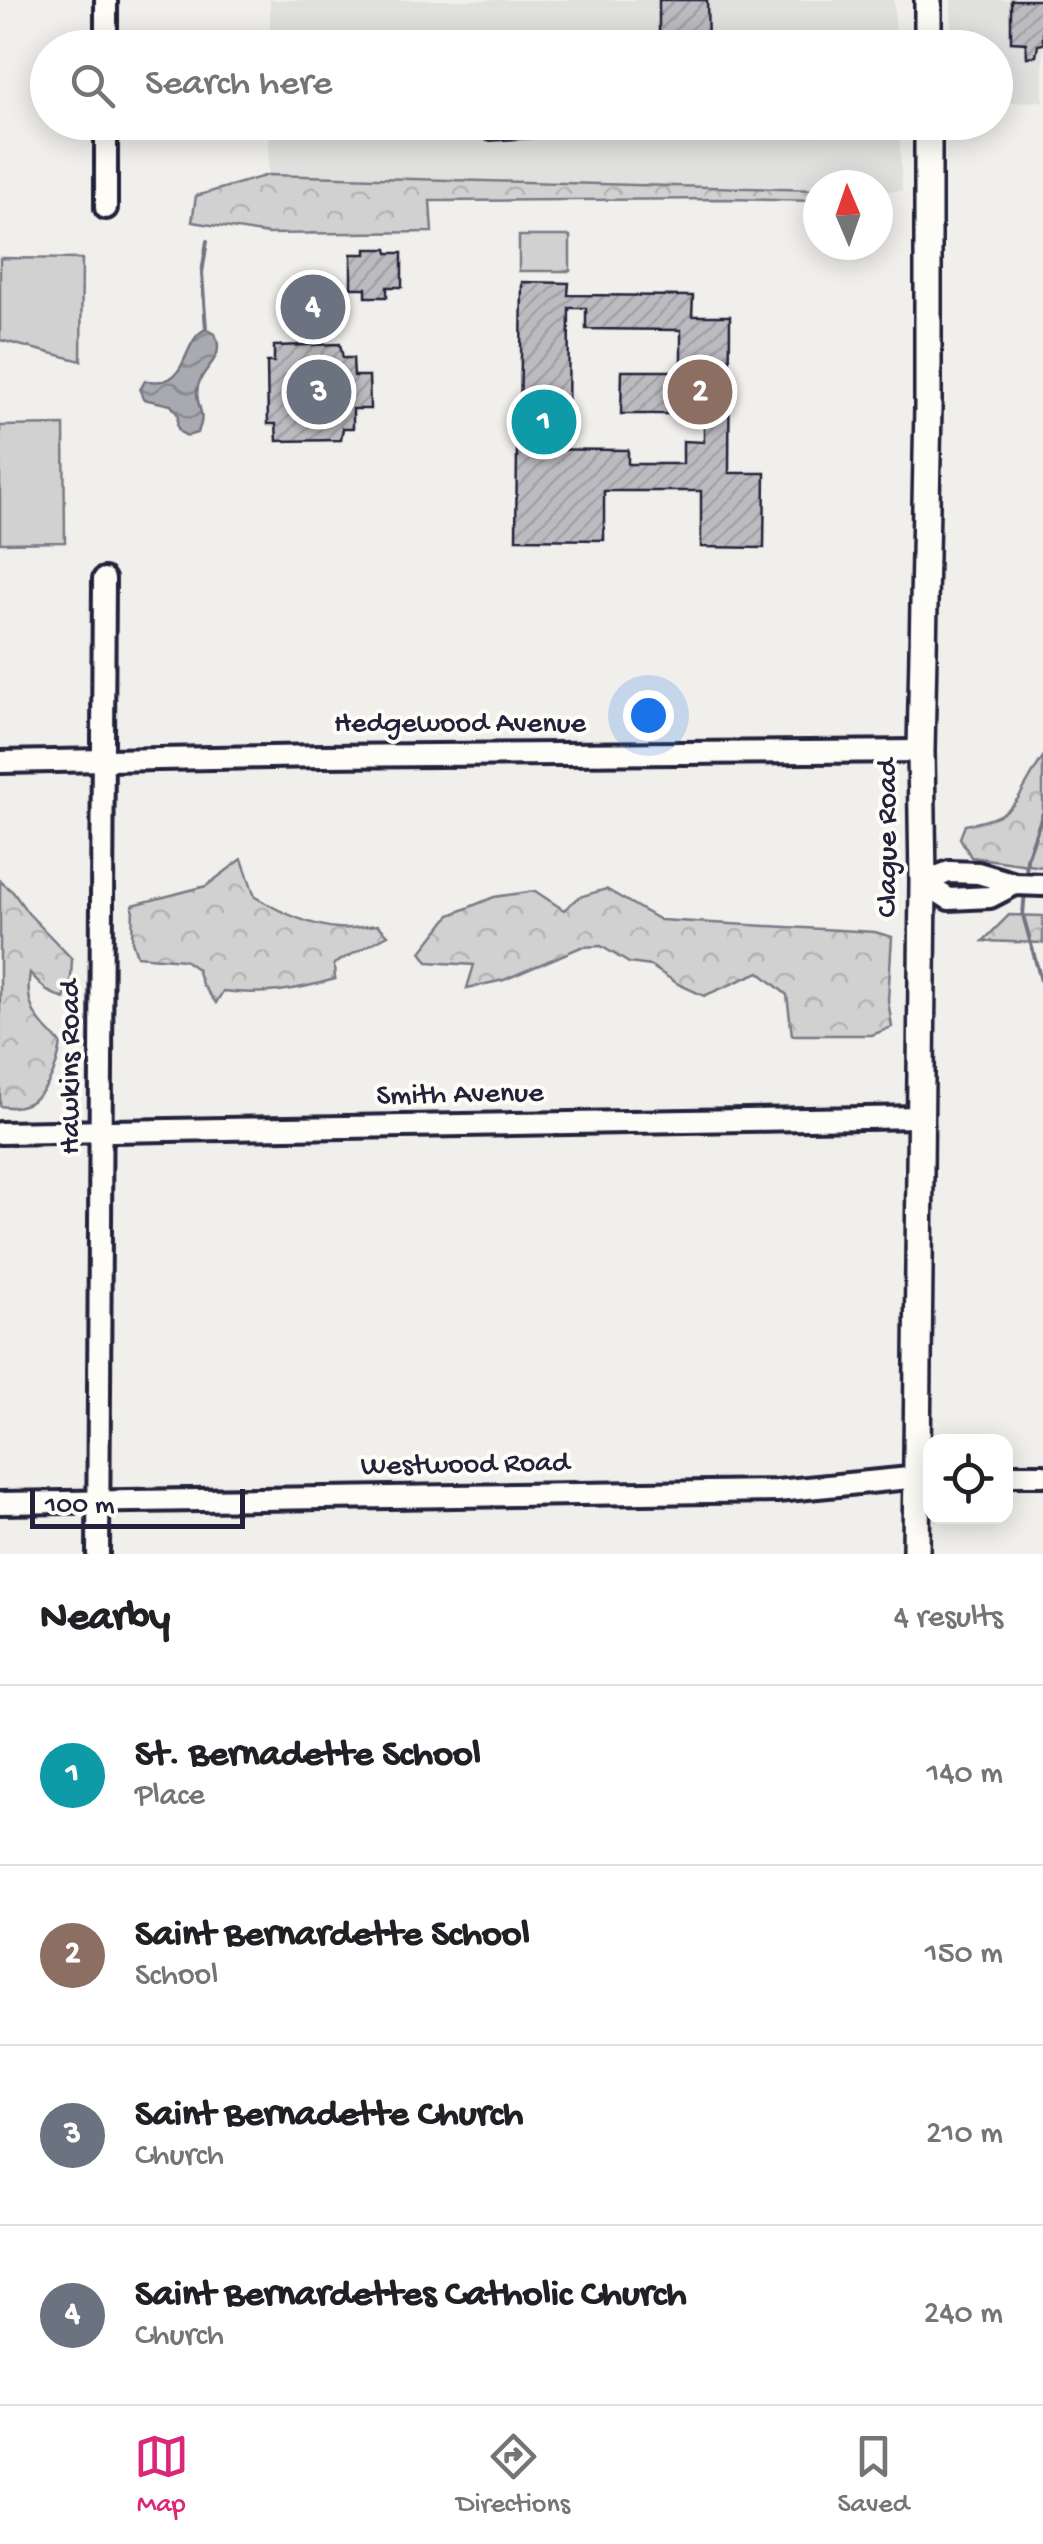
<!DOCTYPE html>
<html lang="en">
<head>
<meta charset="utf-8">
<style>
  :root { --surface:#fff; --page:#f2f2f2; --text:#202124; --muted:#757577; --line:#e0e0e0; --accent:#db2777 }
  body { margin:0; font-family:"Gochi Hand",sans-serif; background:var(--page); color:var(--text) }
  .controls { position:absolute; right:30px; bottom:30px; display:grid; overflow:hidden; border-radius:20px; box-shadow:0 5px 25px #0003 }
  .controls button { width:90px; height:90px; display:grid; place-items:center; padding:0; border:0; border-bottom:2px solid var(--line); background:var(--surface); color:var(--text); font:50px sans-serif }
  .compass { position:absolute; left:803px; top:170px; width:90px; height:90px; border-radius:50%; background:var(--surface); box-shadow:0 5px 25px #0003; rotate:358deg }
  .scale { position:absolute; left:30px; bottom:25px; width:215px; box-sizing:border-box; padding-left:10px; border:5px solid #22223b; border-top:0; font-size:28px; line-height:35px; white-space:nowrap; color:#22223b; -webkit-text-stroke:8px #fdfcf7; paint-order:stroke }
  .you { position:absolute; left:648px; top:715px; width:35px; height:35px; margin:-25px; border:8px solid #fff; border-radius:50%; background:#1a73e8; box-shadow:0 0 0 15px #1a73e833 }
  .badge { display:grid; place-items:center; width:65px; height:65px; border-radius:50%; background:var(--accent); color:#fff; font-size:32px; font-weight:700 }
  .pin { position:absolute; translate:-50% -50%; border:5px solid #fff; box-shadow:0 2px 10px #0006 }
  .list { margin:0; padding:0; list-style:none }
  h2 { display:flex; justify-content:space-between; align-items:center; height:130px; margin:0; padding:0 40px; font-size:42px }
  h2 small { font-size:32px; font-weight:400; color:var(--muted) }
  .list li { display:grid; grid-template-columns:65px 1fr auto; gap:30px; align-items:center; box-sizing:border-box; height:180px; padding:0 40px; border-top:2px solid var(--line) }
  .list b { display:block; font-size:38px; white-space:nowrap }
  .list p { margin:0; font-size:32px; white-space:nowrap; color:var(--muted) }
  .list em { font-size:32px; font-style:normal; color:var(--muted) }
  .icon { flex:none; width:55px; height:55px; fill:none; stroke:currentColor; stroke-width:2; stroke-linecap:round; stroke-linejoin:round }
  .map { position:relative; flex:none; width:1043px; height:1554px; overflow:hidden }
  .search { position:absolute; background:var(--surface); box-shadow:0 5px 25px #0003; left:30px; right:30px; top:30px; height:110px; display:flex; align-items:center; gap:25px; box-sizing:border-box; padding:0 35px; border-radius:55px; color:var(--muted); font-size:38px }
  .sheet { height:850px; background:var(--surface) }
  nav { display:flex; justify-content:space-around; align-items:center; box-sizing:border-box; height:140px; border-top:2px solid var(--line); background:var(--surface); font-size:28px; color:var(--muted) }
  nav a { display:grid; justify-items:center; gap:5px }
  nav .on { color:var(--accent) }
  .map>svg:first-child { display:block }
  .built { fill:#e0e0df }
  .green { fill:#d2d1d1; stroke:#7a7a86; stroke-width:2.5 }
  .forest { fill:url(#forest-crowns); stroke:#7a7a86; stroke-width:2.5 }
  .water { fill:url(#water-waves); stroke:#737381; stroke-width:2.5 }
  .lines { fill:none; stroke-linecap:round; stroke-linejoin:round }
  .stream { stroke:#737381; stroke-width:4 }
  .building { fill:url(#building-hatch); stroke:#22223b; stroke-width:2.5 }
  .minor-casing { stroke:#22223b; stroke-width:28 }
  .major-casing { stroke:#22223b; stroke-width:32 }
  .minor { stroke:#fdfcf7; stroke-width:20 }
  .major { stroke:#fdfcf7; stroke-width:25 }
  .labels { text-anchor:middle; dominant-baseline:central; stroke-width:8; stroke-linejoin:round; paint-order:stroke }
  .street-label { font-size:30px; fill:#22223b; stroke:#fdfcf7 }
</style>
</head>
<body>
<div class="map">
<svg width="1043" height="1554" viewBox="0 0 1043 1554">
  <defs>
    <pattern id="forest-crowns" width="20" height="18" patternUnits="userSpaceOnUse" patternTransform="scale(2.5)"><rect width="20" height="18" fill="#d2d1d1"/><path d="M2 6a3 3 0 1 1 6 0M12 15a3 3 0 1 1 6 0" fill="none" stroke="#b4b3b4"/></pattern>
    <pattern id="water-waves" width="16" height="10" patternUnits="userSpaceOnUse" patternTransform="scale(2.5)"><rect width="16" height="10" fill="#a9a9b0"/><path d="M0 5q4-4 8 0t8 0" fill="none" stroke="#898990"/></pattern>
    <pattern id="building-hatch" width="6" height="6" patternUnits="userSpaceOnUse" patternTransform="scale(2.5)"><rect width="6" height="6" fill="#bcbcc0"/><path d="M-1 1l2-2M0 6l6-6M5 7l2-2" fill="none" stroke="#a1a1a6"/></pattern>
  </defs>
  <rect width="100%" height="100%" fill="#f0efec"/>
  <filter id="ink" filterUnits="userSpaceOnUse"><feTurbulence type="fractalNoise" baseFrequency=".01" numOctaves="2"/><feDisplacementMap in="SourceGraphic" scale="20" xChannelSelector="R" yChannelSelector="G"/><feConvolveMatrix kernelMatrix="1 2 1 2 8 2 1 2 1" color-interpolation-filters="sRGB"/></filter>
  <g filter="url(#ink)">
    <g class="built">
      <polygon points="270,0 894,0 896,47 270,48"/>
      <polygon points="951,0 1043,0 1043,101 996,103 996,48 951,48"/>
      <polygon points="899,122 902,191 878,191 878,185 818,185 818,190 268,175 269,123"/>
    </g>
    <g class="green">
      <rect x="519" y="236" width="51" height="35"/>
      <polygon points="0,258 82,259 81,361 0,340"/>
      <polygon points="64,425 65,542 0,543 0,426"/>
    </g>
    <g class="forest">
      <polygon points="268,175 818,190 818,201 727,199 430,201 432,232 268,234 192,222 196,196"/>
      <path d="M 1043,757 L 1043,867 L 971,857 L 960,838 L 965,825 C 1021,816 1015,798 1043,757 Z"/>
      <path d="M 242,859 L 255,897 C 280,912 308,925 337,928 C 350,930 365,926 378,925 L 388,935 L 334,964 L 335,979 C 297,990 262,996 223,991 L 216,1003 L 202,984 L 197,969 L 184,960 L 137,956 L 132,941 L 133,905 L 206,886 Z"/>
      <path d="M 0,881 L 13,892 L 28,913 L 72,959 L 71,979 L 64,999 L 47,991 L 30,973 C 24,1006 37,1022 61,1043 C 56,1077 39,1114 0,1106 Z"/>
      <polygon points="606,889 660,920 875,932 892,937 888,1000 892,1027 872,1035 792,1035 787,995 759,972 704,996 678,984 651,966 629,963 601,946 581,947 504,980 467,988 474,965 428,962 421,952 450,915 494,897 535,891 564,910 579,897"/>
      <polygon points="1009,915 1043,916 1043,943 983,941"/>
    </g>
    <path class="water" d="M 206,329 L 215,334 C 226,360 204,364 198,386 C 193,405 209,412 197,433 L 187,436 L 180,432 L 177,426 L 178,415 L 171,405 L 143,399 L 140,390 L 145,381 C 151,381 157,382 163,381 C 188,376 184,339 206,329 Z"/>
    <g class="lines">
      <g class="stream">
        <polyline points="206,329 202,273 207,241"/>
        <polyline points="1026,875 1027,859 1043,813"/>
        <polyline points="1025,890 1023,915 1043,988"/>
      </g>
    </g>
    <g class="building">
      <polygon points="659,0 707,0 708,45 760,48 490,48 490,40 595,34 594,47 659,45"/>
      <polygon points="1011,0 1043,0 1043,44 1038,45 1036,56 1027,57 1026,43 1011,42"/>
      <polygon points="487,122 533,122 532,138 487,141"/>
      <polygon points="664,122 811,122 811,134 664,139"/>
      <polygon points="366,249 387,249 388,253 402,253 402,287 387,287 387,297 366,297 366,288 351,288 351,254 366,254"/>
      <polygon points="522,282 569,283 568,295 693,296 692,316 730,316 729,473 765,473 764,548 701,547 701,491 604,491 604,540 516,539 517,449 628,450 628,464 683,464 683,441 704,442 704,414 621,414 622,371 681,371 681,330 586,329 586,308 569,308 568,429 520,429"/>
      <polygon points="340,344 343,358 353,358 354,376 369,376 370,409 353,409 353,428 343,428 341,440 277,441 276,424 268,424 267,362 274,362 274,346"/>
    </g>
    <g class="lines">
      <defs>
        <g id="minor">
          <polyline points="106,0 106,48"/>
          <polyline points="106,122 106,208"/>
          <polyline points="0,762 323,756 921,751"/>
          <polyline points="923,882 949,872 978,873 1015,884 1043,885"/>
          <polyline points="923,882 949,899 990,897 1015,884"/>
          <polyline points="0,1133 921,1117"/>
          <polyline points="1006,1475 1043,1475"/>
          <polyline points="0,1503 777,1491 930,1476"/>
          <polyline points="98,1554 104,579"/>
        </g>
        <g id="major">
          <polyline points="928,0 928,48"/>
          <polyline points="916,1554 923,882 921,751 928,407 928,122"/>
        </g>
      </defs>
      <use href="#minor" class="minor-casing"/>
      <use href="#major" class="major-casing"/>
      <use href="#minor" class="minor"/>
      <use href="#major" class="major"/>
    </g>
  </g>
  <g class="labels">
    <g class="street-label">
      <text x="460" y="725">Hedgewood Avenue</text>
      <text transform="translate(889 838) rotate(-90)">Clague Road</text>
      <text transform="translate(72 1067) rotate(-90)">Hawkins Road</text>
      <text transform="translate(460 1096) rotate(-1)">Smith Avenue</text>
      <text transform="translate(465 1466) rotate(-1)">Westwood Road</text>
    </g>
  </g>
</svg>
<div class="controls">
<button><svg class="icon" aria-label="locate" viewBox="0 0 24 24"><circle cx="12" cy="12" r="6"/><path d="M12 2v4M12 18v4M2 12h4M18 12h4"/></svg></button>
</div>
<svg class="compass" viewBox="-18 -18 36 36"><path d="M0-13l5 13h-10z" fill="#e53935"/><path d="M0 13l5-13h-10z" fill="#757577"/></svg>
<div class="scale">100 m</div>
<div class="you"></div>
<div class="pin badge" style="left:544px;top:422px;background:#0f9aa8">1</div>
<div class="pin badge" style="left:700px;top:392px;background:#8d6e63">2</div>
<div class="pin badge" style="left:319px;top:392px;background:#6b7280">3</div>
<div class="pin badge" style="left:313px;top:307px;background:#6b7280">4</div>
<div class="search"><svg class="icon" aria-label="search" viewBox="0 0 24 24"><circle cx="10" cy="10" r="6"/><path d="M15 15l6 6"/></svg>Search here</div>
</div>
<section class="sheet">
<h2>Nearby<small>4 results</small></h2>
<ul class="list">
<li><span class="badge" style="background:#0f9aa8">1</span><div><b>St. Bernadette School</b><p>Place</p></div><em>140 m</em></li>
<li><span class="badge" style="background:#8d6e63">2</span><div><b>Saint Bernardette School</b><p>School</p></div><em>150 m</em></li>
<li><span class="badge" style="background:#6b7280">3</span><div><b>Saint Bernadette Church</b><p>Church</p></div><em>210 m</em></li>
<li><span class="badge" style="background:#6b7280">4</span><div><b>Saint Bernardettes Catholic Church</b><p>Church</p></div><em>240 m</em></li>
</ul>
</section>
<nav>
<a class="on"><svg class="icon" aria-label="map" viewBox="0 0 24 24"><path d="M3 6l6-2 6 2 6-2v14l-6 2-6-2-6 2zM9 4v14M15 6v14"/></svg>Map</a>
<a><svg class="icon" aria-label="directions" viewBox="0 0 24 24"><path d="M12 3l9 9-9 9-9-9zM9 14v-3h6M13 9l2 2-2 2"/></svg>Directions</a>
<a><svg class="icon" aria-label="saved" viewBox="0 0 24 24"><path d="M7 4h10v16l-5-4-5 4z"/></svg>Saved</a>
</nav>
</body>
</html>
